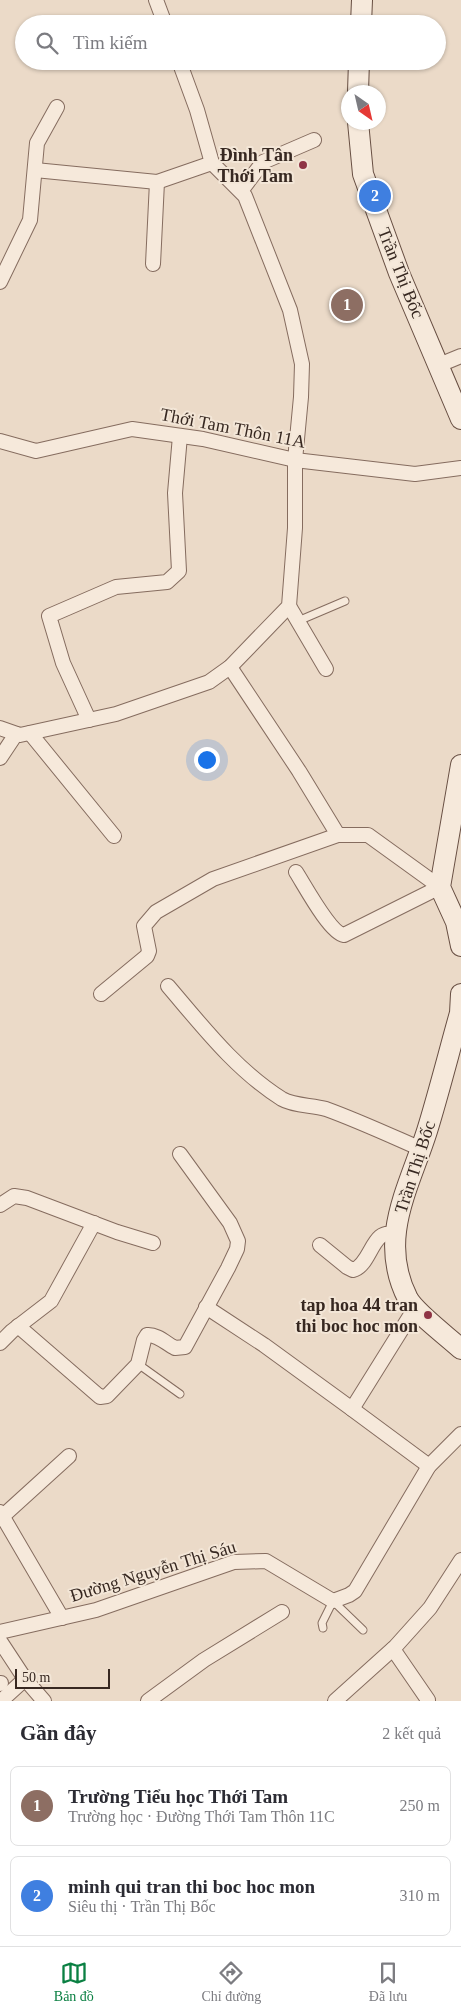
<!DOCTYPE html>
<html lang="vi">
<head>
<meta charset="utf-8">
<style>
  :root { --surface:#fff; --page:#f7f7f7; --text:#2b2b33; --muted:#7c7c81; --line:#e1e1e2; --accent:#0b8043 }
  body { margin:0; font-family:Georgia,serif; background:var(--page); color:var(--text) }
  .compass { position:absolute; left:341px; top:85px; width:45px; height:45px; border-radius:50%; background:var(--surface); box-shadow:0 1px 4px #0004; rotate:146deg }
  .scale { position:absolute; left:15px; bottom:12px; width:95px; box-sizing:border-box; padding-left:5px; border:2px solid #372821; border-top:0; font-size:14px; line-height:18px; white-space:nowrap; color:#372821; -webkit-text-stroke:4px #f3e6d7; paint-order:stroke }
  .you { position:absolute; left:206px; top:759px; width:18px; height:18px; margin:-12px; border:4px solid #fff; border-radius:50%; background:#1a73e8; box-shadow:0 0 0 8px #1a73e833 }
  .badge { display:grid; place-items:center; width:32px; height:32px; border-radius:50%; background:var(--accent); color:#fff; font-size:16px; font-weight:700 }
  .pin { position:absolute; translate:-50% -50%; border:2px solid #fff; box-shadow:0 1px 5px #0006 }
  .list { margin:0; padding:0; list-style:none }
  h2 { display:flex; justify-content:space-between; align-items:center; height:65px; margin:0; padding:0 20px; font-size:21px }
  h2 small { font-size:16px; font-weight:400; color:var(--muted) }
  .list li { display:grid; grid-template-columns:32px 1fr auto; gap:15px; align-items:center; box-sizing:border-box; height:80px; margin:0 10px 10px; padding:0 10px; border:1px solid var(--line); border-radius:8px }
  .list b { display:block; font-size:19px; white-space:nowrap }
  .list p { margin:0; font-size:16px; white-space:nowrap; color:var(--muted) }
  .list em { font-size:16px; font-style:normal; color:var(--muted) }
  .icon { flex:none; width:28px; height:28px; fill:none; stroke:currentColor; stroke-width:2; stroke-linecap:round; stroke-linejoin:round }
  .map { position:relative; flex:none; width:461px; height:1701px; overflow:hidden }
  .search { position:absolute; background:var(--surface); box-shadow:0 1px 4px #0004; left:15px; right:15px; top:15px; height:55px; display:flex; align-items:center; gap:12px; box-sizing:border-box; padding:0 18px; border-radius:28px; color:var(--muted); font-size:19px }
  .sheet { height:245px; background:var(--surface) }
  nav { display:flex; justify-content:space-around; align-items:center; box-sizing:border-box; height:70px; border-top:1px solid var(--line); background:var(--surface); font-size:14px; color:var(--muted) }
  nav a { display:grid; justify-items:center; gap:2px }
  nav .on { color:var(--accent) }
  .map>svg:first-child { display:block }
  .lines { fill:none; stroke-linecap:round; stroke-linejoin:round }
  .lane-casing { stroke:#856c5f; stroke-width:9 }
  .street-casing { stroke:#856c5f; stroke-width:16 }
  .secondary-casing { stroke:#674e42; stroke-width:22 }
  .lane { stroke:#f6e9db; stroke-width:7 }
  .street { stroke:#f6e9db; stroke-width:14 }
  .secondary { stroke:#f6e9db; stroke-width:20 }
  .poi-dot { fill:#8f3445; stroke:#f3e6d7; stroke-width:2 }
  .labels { text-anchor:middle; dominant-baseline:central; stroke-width:4; stroke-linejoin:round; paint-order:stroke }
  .poi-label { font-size:18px; font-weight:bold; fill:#372821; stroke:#f3e6d7; text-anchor:end }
  .street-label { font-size:18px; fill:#372821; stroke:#f3e6d7 }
</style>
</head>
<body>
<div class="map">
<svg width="461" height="1701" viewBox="0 0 461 1701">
  <rect width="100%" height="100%" fill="#ebdac8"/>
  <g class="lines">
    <defs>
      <g id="lane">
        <polyline points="298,621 345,601"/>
        <polyline points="138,1364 180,1394"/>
        <polyline points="323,1628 322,1623 333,1601 363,1630"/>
      </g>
      <g id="street">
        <polyline points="156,0 165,24"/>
        <polyline points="35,170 157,182"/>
        <polyline points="241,191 263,162 314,140"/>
        <polyline points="153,264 157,182 212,163"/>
        <polyline points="0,282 30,220 37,143 57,107"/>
        <polyline points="439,365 461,356"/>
        <polyline points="0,441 36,451 132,429 203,439 295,460 415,474 461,468"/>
        <polyline points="289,606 326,669"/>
        <polyline points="230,667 299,771 338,835"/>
        <polyline points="89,720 63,663 49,616 116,587 167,582 179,571 175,493 180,436"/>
        <polyline points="0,728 20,735 116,714 209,682 230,667 289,606 295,528 295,460 301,397 302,364 290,310 245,196 212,163 197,110 179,61"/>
        <polyline points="30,733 114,836"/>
        <polyline points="0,758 16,734"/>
        <path d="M 168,986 C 203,1027 236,1070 282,1099 C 294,1106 312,1105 326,1109 C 359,1121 389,1135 421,1149"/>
        <path d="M 101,994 L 147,956 L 149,951 L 144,926 L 156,912 L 213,879 L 338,835 L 368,835 L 440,887 L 344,935 C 330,933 305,886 296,872"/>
        <polyline points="0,1205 14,1196 27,1198 117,1232 153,1243"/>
        <path d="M 320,1245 L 347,1267 L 353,1270 C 372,1265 372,1224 396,1236"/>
        <polyline points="206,1307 264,1345 352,1409 415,1308"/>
        <path d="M 18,1326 L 100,1397 L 107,1396 L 138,1364 L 144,1340 L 147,1335 C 157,1334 167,1344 175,1348 L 185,1347 L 228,1268 L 237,1249 L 238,1241 L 230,1223 L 180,1154"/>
        <polyline points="0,1343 12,1331 51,1301 94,1223"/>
        <polyline points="352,1409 429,1466"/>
        <polyline points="0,1512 62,1618"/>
        <polyline points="4,1515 69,1456"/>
        <polyline points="0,1632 96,1610 234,1562 266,1561 333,1601 349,1595 355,1591 429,1466 461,1434"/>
        <polyline points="0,1641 25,1679 44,1701"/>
        <polyline points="393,1649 428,1700"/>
        <polyline points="0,1684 1,1683"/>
        <polyline points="1,1701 25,1679"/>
        <polyline points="148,1701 204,1660 282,1612"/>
        <polyline points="335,1701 395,1647 430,1608 461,1560"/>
      </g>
      <g id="secondary">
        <polyline points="361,24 362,0"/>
        <polyline points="358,92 359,61"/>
        <polyline points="358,122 363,174 399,273 461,419"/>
        <polyline points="461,765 440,887 456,922 461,946"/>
        <path d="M 461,994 L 460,1013 C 449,1052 439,1092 427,1131 C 409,1188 377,1239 408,1299 C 416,1313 448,1337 461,1349"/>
      </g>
    </defs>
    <use href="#lane" class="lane-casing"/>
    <use href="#street" class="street-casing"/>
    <use href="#secondary" class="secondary-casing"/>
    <use href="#lane" class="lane"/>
    <use href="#street" class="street"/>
    <use href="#secondary" class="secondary"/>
  </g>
  <g class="poi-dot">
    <circle cx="303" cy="165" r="5"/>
    <circle cx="428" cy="1315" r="5"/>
  </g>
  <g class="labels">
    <g class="poi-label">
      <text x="293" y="155">Đình Tân<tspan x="293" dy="21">Thới Tam</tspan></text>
      <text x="418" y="1305">tap hoa 44 tran<tspan x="418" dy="21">thi boc hoc mon</tspan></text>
    </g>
    <g class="street-label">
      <text transform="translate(401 273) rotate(68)">Trần Thị Bốc</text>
      <text transform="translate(233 428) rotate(11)">Thới Tam Thôn 11A</text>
      <text transform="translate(415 1167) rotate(-72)">Trần Thị Bốc</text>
      <text transform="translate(153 1571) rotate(-17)">Đường Nguyễn Thị Sáu</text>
    </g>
  </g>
</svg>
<svg class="compass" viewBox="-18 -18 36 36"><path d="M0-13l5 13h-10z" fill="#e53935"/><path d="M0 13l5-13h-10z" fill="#7c7c81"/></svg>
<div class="scale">50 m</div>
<div class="you"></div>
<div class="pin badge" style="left:347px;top:305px;background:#8d6e63">1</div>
<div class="pin badge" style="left:375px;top:196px;background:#3f7fe0">2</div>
<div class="search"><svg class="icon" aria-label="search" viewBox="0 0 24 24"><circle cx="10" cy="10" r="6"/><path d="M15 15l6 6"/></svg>Tìm kiếm</div>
</div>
<section class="sheet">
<h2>Gần đây<small>2 kết quả</small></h2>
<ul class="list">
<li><span class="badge" style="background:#8d6e63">1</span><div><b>Trường Tiểu học Thới Tam</b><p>Trường học · Đường Thới Tam Thôn 11C</p></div><em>250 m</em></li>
<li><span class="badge" style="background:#3f7fe0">2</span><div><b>minh qui tran thi boc hoc mon</b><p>Siêu thị · Trần Thị Bốc</p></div><em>310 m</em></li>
</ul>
</section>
<nav>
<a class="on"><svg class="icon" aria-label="map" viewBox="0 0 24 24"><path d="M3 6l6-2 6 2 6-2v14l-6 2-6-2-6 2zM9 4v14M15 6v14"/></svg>Bản đồ</a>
<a><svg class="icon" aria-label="directions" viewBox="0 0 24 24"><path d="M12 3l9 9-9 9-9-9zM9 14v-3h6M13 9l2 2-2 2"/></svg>Chỉ đường</a>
<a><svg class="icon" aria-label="saved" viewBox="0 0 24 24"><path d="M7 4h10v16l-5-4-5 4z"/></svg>Đã lưu</a>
</nav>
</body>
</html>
